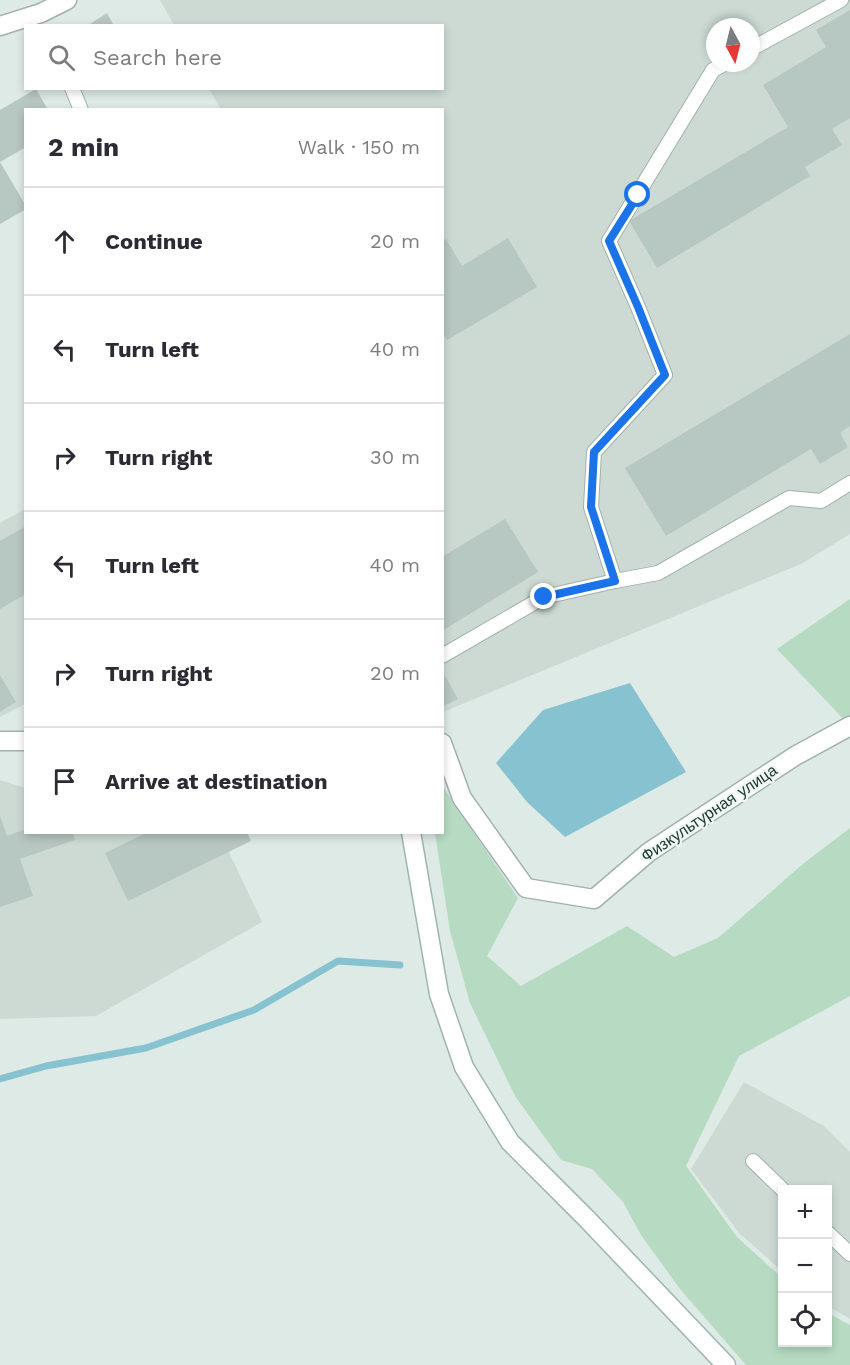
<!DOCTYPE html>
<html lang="en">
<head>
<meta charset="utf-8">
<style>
  :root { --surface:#fff; --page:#f7f7f7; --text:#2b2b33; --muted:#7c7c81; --line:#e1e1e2 }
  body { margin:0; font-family:"Work Sans",sans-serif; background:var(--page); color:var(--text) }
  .controls { position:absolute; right:18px; bottom:18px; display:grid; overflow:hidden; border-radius:0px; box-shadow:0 3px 9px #0003 }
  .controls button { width:54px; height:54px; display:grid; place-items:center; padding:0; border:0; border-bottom:2px solid var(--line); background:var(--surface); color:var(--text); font:30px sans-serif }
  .compass { position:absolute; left:706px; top:18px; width:54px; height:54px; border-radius:50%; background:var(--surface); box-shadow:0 3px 9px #0003; rotate:173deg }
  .stop { position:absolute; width:18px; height:18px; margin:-14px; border:4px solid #1a73e8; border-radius:50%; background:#fff }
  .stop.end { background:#1a73e8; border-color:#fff; box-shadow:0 2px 6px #0008 }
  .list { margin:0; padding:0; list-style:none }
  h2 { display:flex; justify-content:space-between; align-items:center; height:78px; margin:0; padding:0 24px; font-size:26px }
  h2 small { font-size:20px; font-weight:400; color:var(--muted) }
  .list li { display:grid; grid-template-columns:39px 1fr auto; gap:18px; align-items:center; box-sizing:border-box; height:108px; padding:0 24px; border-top:2px solid var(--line) }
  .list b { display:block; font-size:22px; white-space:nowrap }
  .list em { font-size:20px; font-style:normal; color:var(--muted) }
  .icon { flex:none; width:33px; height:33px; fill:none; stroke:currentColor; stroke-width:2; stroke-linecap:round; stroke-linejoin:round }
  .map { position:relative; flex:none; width:850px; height:1365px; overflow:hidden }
  .search { position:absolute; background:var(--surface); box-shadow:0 3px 9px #0003; left:24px; top:24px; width:420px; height:66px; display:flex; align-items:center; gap:15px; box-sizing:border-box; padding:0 21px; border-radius:0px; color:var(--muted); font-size:22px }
  .panel { position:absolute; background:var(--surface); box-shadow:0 3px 9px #0003; left:24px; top:108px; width:420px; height:726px; border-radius:0px }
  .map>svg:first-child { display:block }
  .built { fill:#cddad4; fill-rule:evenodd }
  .green { fill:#b7dbc2 }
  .water { fill:#86c2cf }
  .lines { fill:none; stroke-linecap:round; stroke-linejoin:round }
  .stream { stroke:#86c2cf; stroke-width:7 }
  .building { fill:#b7c7c1 }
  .service-casing { stroke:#a1b1ac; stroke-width:16 }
  .minor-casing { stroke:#a1b1ac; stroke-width:21 }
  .tertiary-casing { stroke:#a1b1ac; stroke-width:21 }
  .secondary-casing { stroke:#9eb5ae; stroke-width:21 }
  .service { stroke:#fff; stroke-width:14 }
  .minor { stroke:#fff; stroke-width:18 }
  .tertiary { stroke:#fff; stroke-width:18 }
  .secondary { stroke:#fff; stroke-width:18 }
  .route { stroke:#1a73e8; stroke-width:8 }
  .labels { text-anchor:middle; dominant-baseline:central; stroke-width:4.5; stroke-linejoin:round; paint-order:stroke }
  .street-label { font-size:16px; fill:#203933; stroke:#eff7f3 }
</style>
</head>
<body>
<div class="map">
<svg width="850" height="1365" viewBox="0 0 850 1365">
  <rect width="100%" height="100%" fill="#deeae5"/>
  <g class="built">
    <path d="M 160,0 L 850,0 L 850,534 L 803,563 L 443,712 L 442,110 L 221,109 L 209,89 L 442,88 L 442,26 L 174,25 ZM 715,27 L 751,27 L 751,63 L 715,63 Z"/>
    <polygon points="25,509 25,704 0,717 0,523"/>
    <polygon points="0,780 25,788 26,832 220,833 262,922 96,1016 0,1019"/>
    <polygon points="744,1082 824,1126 850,1152 850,1319 828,1306 828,1190 782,1190 782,1271 739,1233 691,1169"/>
  </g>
  <g class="green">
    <polygon points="850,599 850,726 777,649"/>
    <polygon points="443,787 518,898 487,956 521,986 627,926 674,957 718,938 804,863 850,828 850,996 739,1056 686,1166 737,1237 782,1278 782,1342 828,1342 828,1313 850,1325 850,1365 746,1365 680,1289 641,1235 623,1202 592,1169 561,1160 515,1096 470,1003 450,931 435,833 442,832"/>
  </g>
  <polygon class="water" points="630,683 686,772 565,837 527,802 496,763 543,710"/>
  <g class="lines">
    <polyline class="stream" points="0,1079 46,1066 146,1048 254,1010 338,961 400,965"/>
  </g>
  <g class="building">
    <polygon points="850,10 850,118 832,129 842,145 805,167 810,176 657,268 629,221 788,127 763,85 826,47 816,30"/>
    <polygon points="107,13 114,26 87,26"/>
    <polygon points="36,89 48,110 26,110 26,147 0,162 0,110"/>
    <polygon points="0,162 26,206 26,209 0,224"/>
    <polygon points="508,238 537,287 447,340 442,332 442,241 446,239 462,266"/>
    <polygon points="850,334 850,426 840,433 848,447 820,464 811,449 666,536 625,468"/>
    <polygon points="505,519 538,572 442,631 442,557"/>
    <polygon points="26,526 26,594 0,609 0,541"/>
    <polygon points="444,674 458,699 442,707 442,675"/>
    <polygon points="0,675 16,702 0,712"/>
    <polygon points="0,816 7,836 26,829 26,832 72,832 75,840 20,859 33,896 0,907"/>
    <polygon points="148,832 247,832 251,841 128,901 105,853"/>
  </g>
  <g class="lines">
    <defs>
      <g id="service">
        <polyline points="751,49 841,0"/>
        <polyline points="72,88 81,110"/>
        <polyline points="615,581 658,573 789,498 821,501 850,483"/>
        <polyline points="442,656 544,597 615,581 591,507 594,452 665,375 638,307 609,241 713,70 726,63"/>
        <polyline points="753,1161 783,1190"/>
        <polyline points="828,1233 850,1254"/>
      </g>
      <polyline id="minor" points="442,743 462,798 526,888 594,899 649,852 795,756 850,726"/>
      <polyline id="tertiary" points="0,26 41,13 67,0"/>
      <g id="secondary">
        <polyline points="0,741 26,741"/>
        <polyline points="411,832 439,994 464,1067 510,1142 587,1219 726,1365"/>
      </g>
    </defs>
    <use href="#service" class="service-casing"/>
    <use href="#minor" class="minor-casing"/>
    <use href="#tertiary" class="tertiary-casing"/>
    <use href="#secondary" class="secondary-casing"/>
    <use href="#service" class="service"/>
    <use href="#minor" class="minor"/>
    <use href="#tertiary" class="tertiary"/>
    <use href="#secondary" class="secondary"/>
  </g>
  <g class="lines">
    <polyline class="route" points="544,597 615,581 591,507 594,452 665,375 638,307 609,241 638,195"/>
  </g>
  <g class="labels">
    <g class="street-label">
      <text transform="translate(709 813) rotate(-34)">Физкультурная улица</text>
    </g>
  </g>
</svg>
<div class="controls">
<button>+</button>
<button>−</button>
<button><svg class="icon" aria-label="locate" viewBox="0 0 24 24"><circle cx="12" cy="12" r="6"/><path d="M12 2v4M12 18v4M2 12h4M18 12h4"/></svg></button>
</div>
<svg class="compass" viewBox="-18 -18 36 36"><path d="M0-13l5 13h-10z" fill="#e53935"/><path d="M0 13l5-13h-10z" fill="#7c7c81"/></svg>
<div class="stop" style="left:638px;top:195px"></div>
<div class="stop end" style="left:544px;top:597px"></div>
<div class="search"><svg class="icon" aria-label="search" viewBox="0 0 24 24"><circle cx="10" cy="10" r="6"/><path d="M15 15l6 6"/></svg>Search here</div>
<section class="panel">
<h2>2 min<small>Walk · 150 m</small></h2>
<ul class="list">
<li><svg class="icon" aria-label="ahead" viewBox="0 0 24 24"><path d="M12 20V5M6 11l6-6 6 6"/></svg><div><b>Continue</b></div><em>20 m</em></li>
<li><svg class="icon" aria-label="left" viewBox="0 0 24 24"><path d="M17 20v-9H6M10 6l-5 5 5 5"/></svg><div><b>Turn left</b></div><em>40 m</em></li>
<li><svg class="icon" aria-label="right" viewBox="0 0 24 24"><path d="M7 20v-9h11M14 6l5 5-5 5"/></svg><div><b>Turn right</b></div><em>30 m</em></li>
<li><svg class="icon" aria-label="left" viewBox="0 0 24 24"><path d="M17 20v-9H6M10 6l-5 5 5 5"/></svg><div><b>Turn left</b></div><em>40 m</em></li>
<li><svg class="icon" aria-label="right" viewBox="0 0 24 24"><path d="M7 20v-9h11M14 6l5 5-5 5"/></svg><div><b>Turn right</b></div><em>20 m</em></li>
<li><svg class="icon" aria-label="arrive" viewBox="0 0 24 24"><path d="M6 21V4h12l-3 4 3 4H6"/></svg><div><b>Arrive at destination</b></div></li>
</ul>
</section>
</div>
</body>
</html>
